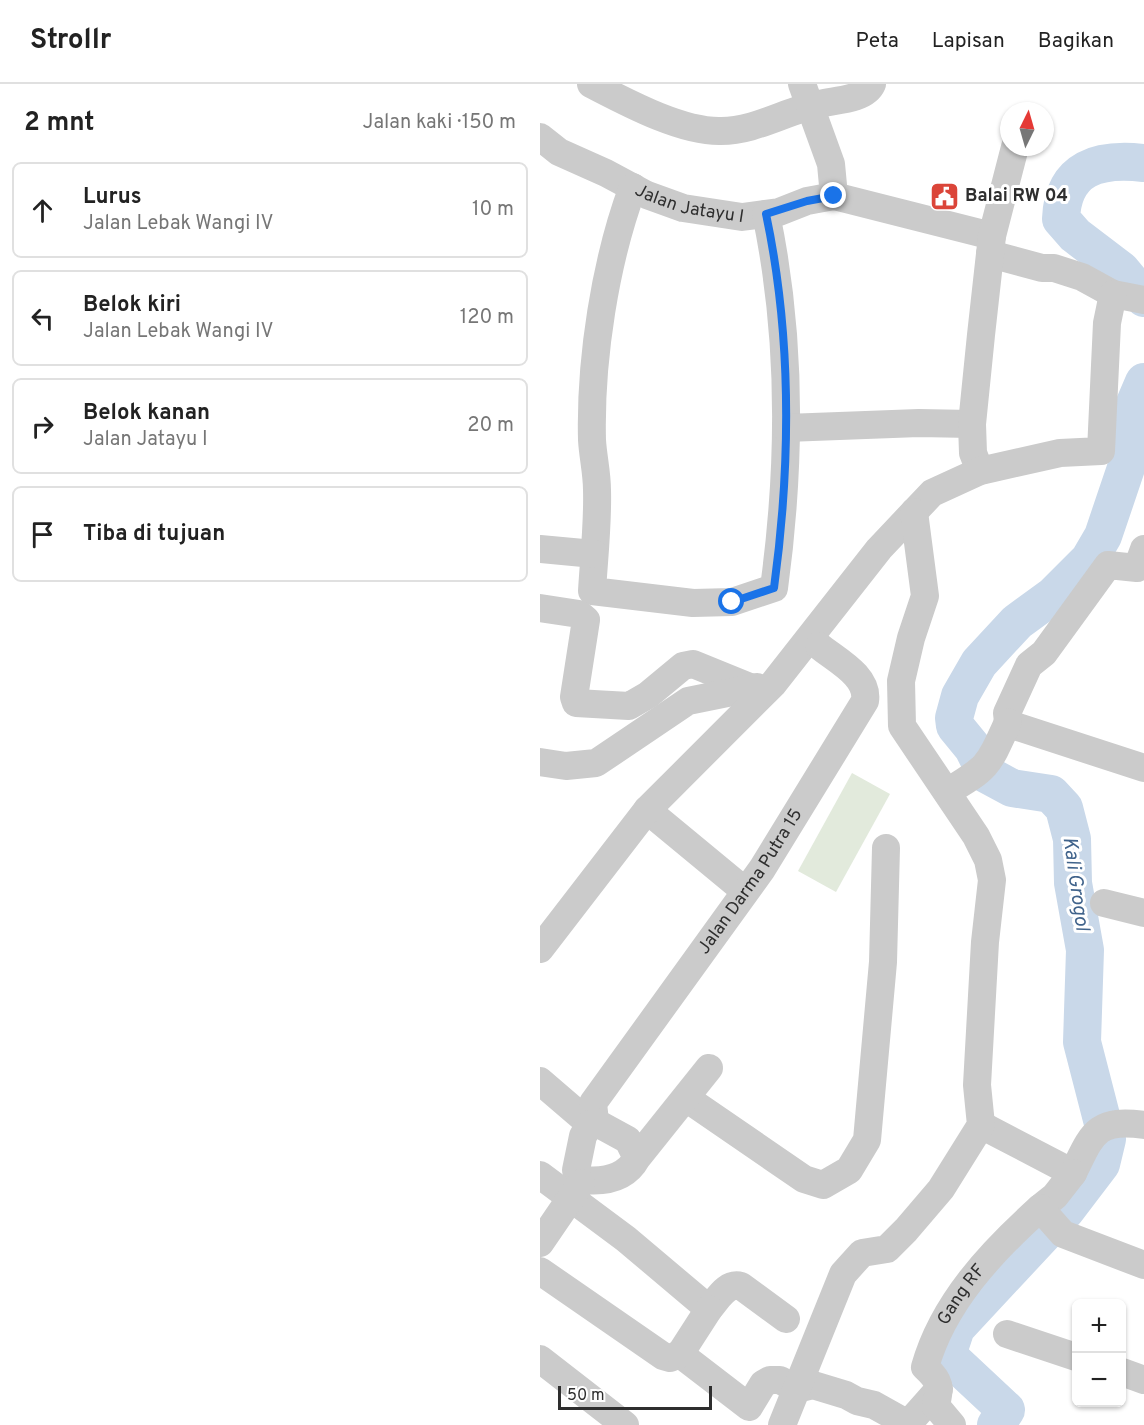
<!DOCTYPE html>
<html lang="id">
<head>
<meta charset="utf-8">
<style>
  :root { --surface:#fff; --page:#f6f6f6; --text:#222; --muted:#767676; --line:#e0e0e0 }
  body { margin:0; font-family:Overpass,sans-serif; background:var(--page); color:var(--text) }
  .controls { position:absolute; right:18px; bottom:18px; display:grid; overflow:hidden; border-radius:9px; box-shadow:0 2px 4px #0004 }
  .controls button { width:54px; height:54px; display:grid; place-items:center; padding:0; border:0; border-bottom:2px solid var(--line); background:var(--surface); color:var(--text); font:30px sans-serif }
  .compass { position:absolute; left:460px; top:18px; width:54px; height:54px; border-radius:50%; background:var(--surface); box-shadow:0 2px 4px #0004; rotate:5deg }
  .scale { position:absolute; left:18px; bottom:15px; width:154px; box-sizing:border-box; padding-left:6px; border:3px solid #2e2e2e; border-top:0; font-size:16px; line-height:21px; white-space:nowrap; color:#2e2e2e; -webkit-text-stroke:4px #fff; paint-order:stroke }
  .stop { position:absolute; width:18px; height:18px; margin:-14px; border:4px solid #1a73e8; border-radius:50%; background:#fff }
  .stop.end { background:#1a73e8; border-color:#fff; box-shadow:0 2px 6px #0008 }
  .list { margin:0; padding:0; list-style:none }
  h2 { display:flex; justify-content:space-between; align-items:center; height:78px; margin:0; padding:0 24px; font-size:26px }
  h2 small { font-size:20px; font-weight:400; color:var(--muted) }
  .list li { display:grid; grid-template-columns:39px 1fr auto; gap:18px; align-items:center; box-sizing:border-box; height:96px; margin:0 12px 12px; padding:0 12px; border:2px solid var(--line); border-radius:9px }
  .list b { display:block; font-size:22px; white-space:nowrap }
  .list p { margin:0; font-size:20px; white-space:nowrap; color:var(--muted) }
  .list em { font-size:20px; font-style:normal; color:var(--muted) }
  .icon { flex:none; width:33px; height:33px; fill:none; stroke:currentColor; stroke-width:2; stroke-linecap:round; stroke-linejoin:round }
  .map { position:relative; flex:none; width:604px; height:1341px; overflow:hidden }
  header { display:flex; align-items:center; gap:36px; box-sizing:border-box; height:84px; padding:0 30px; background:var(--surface); border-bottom:2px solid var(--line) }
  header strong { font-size:28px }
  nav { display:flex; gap:33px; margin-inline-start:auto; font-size:21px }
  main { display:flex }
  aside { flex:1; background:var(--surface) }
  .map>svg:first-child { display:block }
  .green { fill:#e2eadc }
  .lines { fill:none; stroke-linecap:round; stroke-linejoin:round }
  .river { stroke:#c9d8e9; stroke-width:38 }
  .minor { stroke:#cbcbcb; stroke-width:28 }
  .route { stroke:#1a73e8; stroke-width:8 }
  .labels { text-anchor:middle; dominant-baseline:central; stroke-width:6; stroke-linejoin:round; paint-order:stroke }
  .poi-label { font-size:18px; font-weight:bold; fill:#2e2e2e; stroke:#fff; text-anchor:start }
  .street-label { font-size:18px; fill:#2e2e2e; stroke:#fff }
  .water-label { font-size:20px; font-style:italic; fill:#40638b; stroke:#fff }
</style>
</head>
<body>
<header>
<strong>Strollr</strong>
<nav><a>Peta</a><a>Lapisan</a><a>Bagikan</a></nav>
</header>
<main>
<aside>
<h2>2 mnt<small>Jalan kaki · 150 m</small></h2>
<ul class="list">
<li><svg class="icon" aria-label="ahead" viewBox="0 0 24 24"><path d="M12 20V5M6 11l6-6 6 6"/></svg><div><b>Lurus</b><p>Jalan Lebak Wangi IV</p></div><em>10 m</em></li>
<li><svg class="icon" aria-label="left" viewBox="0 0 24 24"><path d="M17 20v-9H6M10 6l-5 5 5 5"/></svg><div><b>Belok kiri</b><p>Jalan Lebak Wangi IV</p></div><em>120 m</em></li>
<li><svg class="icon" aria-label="right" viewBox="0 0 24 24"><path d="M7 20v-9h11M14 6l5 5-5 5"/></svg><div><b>Belok kanan</b><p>Jalan Jatayu I</p></div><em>20 m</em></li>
<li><svg class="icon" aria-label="arrive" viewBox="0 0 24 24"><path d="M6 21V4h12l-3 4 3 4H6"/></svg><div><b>Tiba di tujuan</b></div></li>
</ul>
</aside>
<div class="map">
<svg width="604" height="1341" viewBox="0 0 604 1341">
  <rect width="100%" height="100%" fill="#fff"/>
  <polygon class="green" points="312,689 350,710 296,808 258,787"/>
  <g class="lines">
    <g class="river">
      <path d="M 604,79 C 559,74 523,83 521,135 L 535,151 L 581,186 L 604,214"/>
      <polyline points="456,1341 466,1326 407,1271 416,1244 526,1126 561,1080 567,1055 542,958 545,866 533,799 532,755 524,724 511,710 472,704 446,690 433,664 415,642 414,634 420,612 439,579 477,538 514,511 549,476 563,452 587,381 591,358 589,344 595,319 604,298"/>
    </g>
    <g class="minor">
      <path d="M 51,0 C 86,18 141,48 181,47 C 215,47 246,27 279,20 C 295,16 325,16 332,0"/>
      <polyline points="262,0 291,80 294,112"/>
      <path id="s1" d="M 0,53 L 19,68 L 66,89 L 107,111 L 143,124 L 202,133 L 239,128 L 267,117 L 294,112 L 452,152"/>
      <path d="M 93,103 C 65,178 50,276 52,356 C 53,373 57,389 57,406 C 58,439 54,474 52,507 L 153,519 L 192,518 L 234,504 C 251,379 252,254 226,130"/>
      <polyline points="450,170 502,184 514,184 542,193 573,210 604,216"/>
      <polyline points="246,344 379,339 432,340"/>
      <polyline points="440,387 433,369 432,340 441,251 452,152 475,63"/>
      <polyline points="0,465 54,470"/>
      <polyline points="604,465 597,484 568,481 504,569 489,581 467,629 468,638 475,642 604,684"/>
      <polyline points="0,524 39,530 46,536 34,613 36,619 89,622 108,611 143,582 153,580 212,604"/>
      <polyline points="0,678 26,682 56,679 148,617 217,603"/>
      <path d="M 407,708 C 449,683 448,682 468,638"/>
      <polyline points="107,726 205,807"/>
      <polyline points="564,819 604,829"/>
      <polyline points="0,865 107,726 233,600 339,465 392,409 440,387 520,369 561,367 567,239 573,210"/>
      <polyline points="0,997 50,1040"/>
      <polyline points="146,1014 264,1095 283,1101 309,1086 327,1056 343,878 346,764"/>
      <path id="s2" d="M 55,1038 L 53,1019 L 222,785 L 325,617 C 329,592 296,576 279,562"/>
      <path d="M 441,1041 L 533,1089 C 552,1051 555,1034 604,1041"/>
      <path d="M 97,1074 L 88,1056 L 55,1038 L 50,1040 L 43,1052 L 36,1086 L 44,1096 C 65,1098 86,1094 97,1074 L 169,984"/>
      <path d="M 0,1091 L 86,1155 L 169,1225 C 178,1215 186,1198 201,1202 L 246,1235"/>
      <polyline points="500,1124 515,1112 533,1089"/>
      <polyline points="0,1159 41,1099"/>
      <polyline points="0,1187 123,1272 130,1274 140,1270 209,1323 223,1300 230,1296 240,1296 256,1305 273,1301 306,1311 317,1317 334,1321 368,1340 399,1305"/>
      <polyline points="467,1250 536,1273"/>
      <polyline points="140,1270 169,1225"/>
      <polyline points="0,1275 85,1341"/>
      <polyline points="582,1288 604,1296"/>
      <polyline points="242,1341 303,1190 322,1169 347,1165 366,1146 401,1105 441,1041 437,1001 445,858 452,796 448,776 436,752 362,642 361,597 371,554 385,512 374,428"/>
      <path id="s3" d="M 412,1341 L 396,1322 C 400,1302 401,1298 385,1283 C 403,1219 451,1168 500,1124 L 523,1150 L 604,1181"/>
    </g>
  </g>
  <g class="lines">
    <path class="route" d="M 192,518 L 234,504 C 251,379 252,253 226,130 L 267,117 L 294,112"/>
  </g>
  <defs>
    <symbol id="civic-square" viewBox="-11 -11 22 22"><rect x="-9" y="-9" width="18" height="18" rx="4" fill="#db4539" stroke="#fff"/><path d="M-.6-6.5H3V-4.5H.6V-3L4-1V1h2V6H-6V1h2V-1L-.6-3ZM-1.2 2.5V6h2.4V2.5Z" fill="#fff"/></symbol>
  </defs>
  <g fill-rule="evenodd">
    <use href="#civic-square" x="388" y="96" width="33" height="33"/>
  </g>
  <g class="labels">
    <g class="poi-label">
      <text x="425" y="112">Balai RW 04</text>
    </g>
    <g class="street-label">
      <text stroke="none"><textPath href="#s1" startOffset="166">Jalan Jatayu I</textPath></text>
      <text stroke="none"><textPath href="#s2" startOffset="291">Jalan Darma Putra 15</textPath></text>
      <text stroke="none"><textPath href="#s3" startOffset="150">Gang RF</textPath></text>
    </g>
    <g class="water-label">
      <text transform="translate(535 800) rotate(82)">Kali Grogol</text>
    </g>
  </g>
</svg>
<div class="controls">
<button>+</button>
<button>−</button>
</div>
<svg class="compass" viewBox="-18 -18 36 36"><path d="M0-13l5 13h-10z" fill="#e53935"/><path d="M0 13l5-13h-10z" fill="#767676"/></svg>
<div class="scale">50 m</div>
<div class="stop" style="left:192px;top:518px"></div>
<div class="stop end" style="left:294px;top:112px"></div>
</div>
</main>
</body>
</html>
